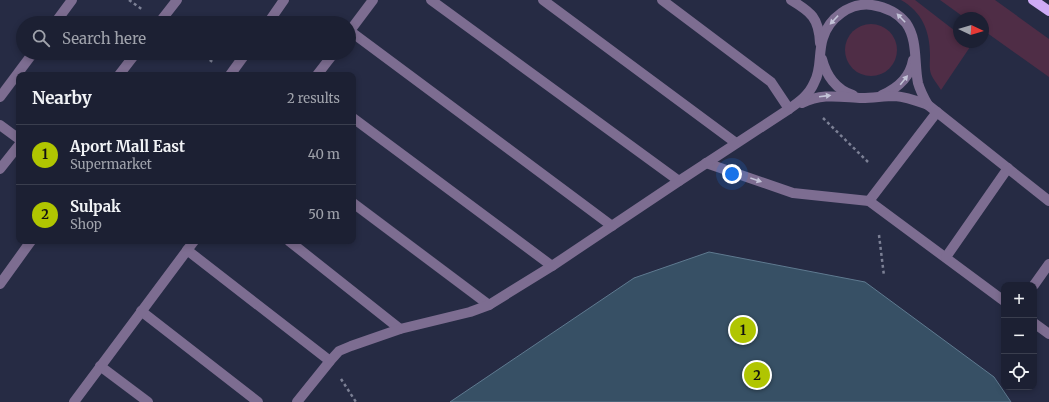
<!DOCTYPE html>
<html lang="en">
<head>
<meta charset="utf-8">
<style>
  :root { --surface:#1c2033; --page:#292d3f; --text:#f1f3f6; --muted:#a0a3ac; --line:#3a3e4e; --accent:#b0c501 }
  body { margin:0; font-family:Merriweather,serif; background:var(--page); color:var(--text) }
  .controls { position:absolute; right:12px; bottom:12px; display:grid; overflow:hidden; border-radius:8px; box-shadow:0 2px 6px #0003 }
  .controls button { width:36px; height:36px; display:grid; place-items:center; padding:0; border:0; border-bottom:1px solid var(--line); background:var(--surface); color:var(--text); font:20px sans-serif }
  .compass { position:absolute; left:953px; top:12px; width:36px; height:36px; border-radius:50%; background:var(--surface); box-shadow:0 2px 6px #0003; rotate:94deg }
  .you { position:absolute; left:732px; top:174px; width:14px; height:14px; margin:-10px; border:3px solid #fff; border-radius:50%; background:#1a73e8; box-shadow:0 0 0 6px #1a73e833 }
  .badge { display:grid; place-items:center; width:26px; height:26px; border-radius:50%; background:var(--accent); color:#111; font-size:13px; font-weight:700 }
  .pin { position:absolute; translate:-50% -50%; border:2px solid #fff; box-shadow:0 1px 4px #0006 }
  .list { margin:0; padding:0; list-style:none }
  h2 { display:flex; justify-content:space-between; align-items:center; height:52px; margin:0; padding:0 16px; font-size:17px }
  h2 small { font-size:13px; font-weight:400; color:var(--muted) }
  .list li { display:grid; grid-template-columns:26px 1fr auto; gap:12px; align-items:center; box-sizing:border-box; height:60px; padding:0 16px; border-top:1px solid var(--line) }
  .list b { display:block; font-size:15px; white-space:nowrap }
  .list p { margin:0; font-size:13px; white-space:nowrap; color:var(--muted) }
  .list em { font-size:13px; font-style:normal; color:var(--muted) }
  .icon { flex:none; width:22px; height:22px; fill:none; stroke:currentColor; stroke-width:2; stroke-linecap:round; stroke-linejoin:round }
  .map { position:relative; flex:none; width:1049px; height:402px; overflow:hidden }
  .search { position:absolute; background:var(--surface); box-shadow:0 2px 6px #0003; left:16px; top:16px; width:340px; height:44px; display:flex; align-items:center; gap:10px; box-sizing:border-box; padding:0 14px; border-radius:22px; color:var(--muted); font-size:15px }
  .panel { position:absolute; background:var(--surface); box-shadow:0 2px 6px #0003; left:16px; top:72px; width:340px; height:172px; border-radius:8px }
  .map>svg:first-child { display:block }
  .green { fill:#4f2d46 }
  .building { fill:#375065; stroke:#5f7a90 }
  .lines { fill:none; stroke-linecap:round; stroke-linejoin:round }
  .path { stroke:#7c8095; stroke-width:2.5; stroke-dasharray:3 3; stroke-linecap:butt }
  .minor { stroke:#7d6d91; stroke-width:10 }
  .major { stroke:#ceabf5; stroke-width:10 }
  .oneway { fill:#c3c3d7 }
</style>
</head>
<body>
<div class="map">
<svg width="1049" height="402" viewBox="0 0 1049 402">
  <rect width="100%" height="100%" fill="#262b44"/>
  <g class="green">
    <path d="M 901,0 L 915,0 L 959,34 L 959,42 L 970,42 L 972,44 L 941,90 C 938,85 933,79 931,74 C 929,68 930,61 930,55 C 930,31 922,12 901,0 Z"/>
    <polygon points="940,0 995,0 1049,39 1049,77 983,30 983,18 965,18"/>
    <circle cx="871" cy="50" r="26"/>
  </g>
  <polygon class="building" points="709,252 865,282 994,377 1011,402 450,402 634,278"/>
  <g class="lines">
    <g class="path">
      <polyline points="129,0 143,10"/>
      <polyline points="200,53 214,63"/>
      <polyline points="823,118 868,162"/>
      <polyline points="879,235 884,276"/>
      <polyline points="341,379 356,402"/>
    </g>
    <g class="minor">
      <polyline points="431,0 679,181"/>
      <polyline points="543,0 736,143"/>
      <polyline points="662,0 771,82 789,109"/>
      <path d="M 791,0 C 811,12 819,18 820,43"/>
      <polyline points="55,23 72,0"/>
      <polyline points="159,23 177,0"/>
      <polyline points="268,23 284,0"/>
      <polyline points="350,31 612,226"/>
      <polyline points="349,32 373,0"/>
      <path d="M 822,59 C 826,75 836,90 853,95"/>
      <polyline points="119,75 136,53"/>
      <polyline points="230,75 246,53"/>
      <polyline points="317,75 334,53"/>
      <path d="M 882,95 C 898,88 910,78 913,60"/>
      <polyline points="0,97 33,53"/>
      <path d="M 802,103 C 822,93 840,97 862,98 C 873,98 884,96 895,96 C 907,97 917,101 928,105 L 1049,201"/>
      <polyline points="353,118 552,266"/>
      <polyline points="0,125 19,139"/>
      <polyline points="706,163 793,193 869,201 1004,301"/>
      <polyline points="0,169 19,145"/>
      <polyline points="869,201 937,112"/>
      <polyline points="353,203 489,305"/>
      <polyline points="289,241 400,329"/>
      <polyline points="187,250 330,361"/>
      <polyline points="946,257 1008,168"/>
      <polyline points="0,284 31,241"/>
      <polyline points="1034,285 1049,264"/>
      <polyline points="141,311 258,402"/>
      <polyline points="1034,323 1049,334"/>
      <polyline points="100,366 148,402"/>
      <polyline points="74,402 194,241"/>
      <path d="M 297,402 L 330,361 L 339,351 L 351,346 L 400,329 L 470,312 L 489,305 L 552,266 L 679,181 L 789,109 C 799,102 809,95 814,83 C 822,69 818,53 823,38 C 829,18 850,2 872,5 C 885,7 897,12 906,23 C 918,40 914,63 918,83 C 920,90 924,98 928,105"/>
    </g>
    <polyline class="major" points="1033,0 1049,11"/>
  </g>
  <defs><path id="oneway-solid" d="M-6-.8H1V-3.2L6.5 0L1 3.2V.8H-6Z"/></defs>
  <g class="oneway">
    <use href="#oneway-solid" transform="translate(901 18) rotate(-134)"/>
    <use href="#oneway-solid" transform="translate(834 20) rotate(133)"/>
    <use href="#oneway-solid" transform="translate(904 80) rotate(-51)"/>
    <use href="#oneway-solid" transform="translate(825 96) rotate(-7)"/>
    <use href="#oneway-solid" transform="translate(756 180) rotate(19)"/>
  </g>
</svg>
<div class="controls">
<button>+</button>
<button>−</button>
<button><svg class="icon" aria-label="locate" viewBox="0 0 24 24"><circle cx="12" cy="12" r="6"/><path d="M12 2v4M12 18v4M2 12h4M18 12h4"/></svg></button>
</div>
<svg class="compass" viewBox="-18 -18 36 36"><path d="M0-13l5 13h-10z" fill="#e53935"/><path d="M0 13l5-13h-10z" fill="#a0a3ac"/></svg>
<div class="you"></div>
<div class="pin badge" style="left:743px;top:330px">1</div>
<div class="pin badge" style="left:757px;top:375px">2</div>
<div class="search"><svg class="icon" aria-label="search" viewBox="0 0 24 24"><circle cx="10" cy="10" r="6"/><path d="M15 15l6 6"/></svg>Search here</div>
<section class="panel">
<h2>Nearby<small>2 results</small></h2>
<ul class="list">
<li><span class="badge">1</span><div><b>Aport Mall East</b><p>Supermarket</p></div><em>40 m</em></li>
<li><span class="badge">2</span><div><b>Sulpak</b><p>Shop</p></div><em>50 m</em></li>
</ul>
</section>
</div>
</body>
</html>
